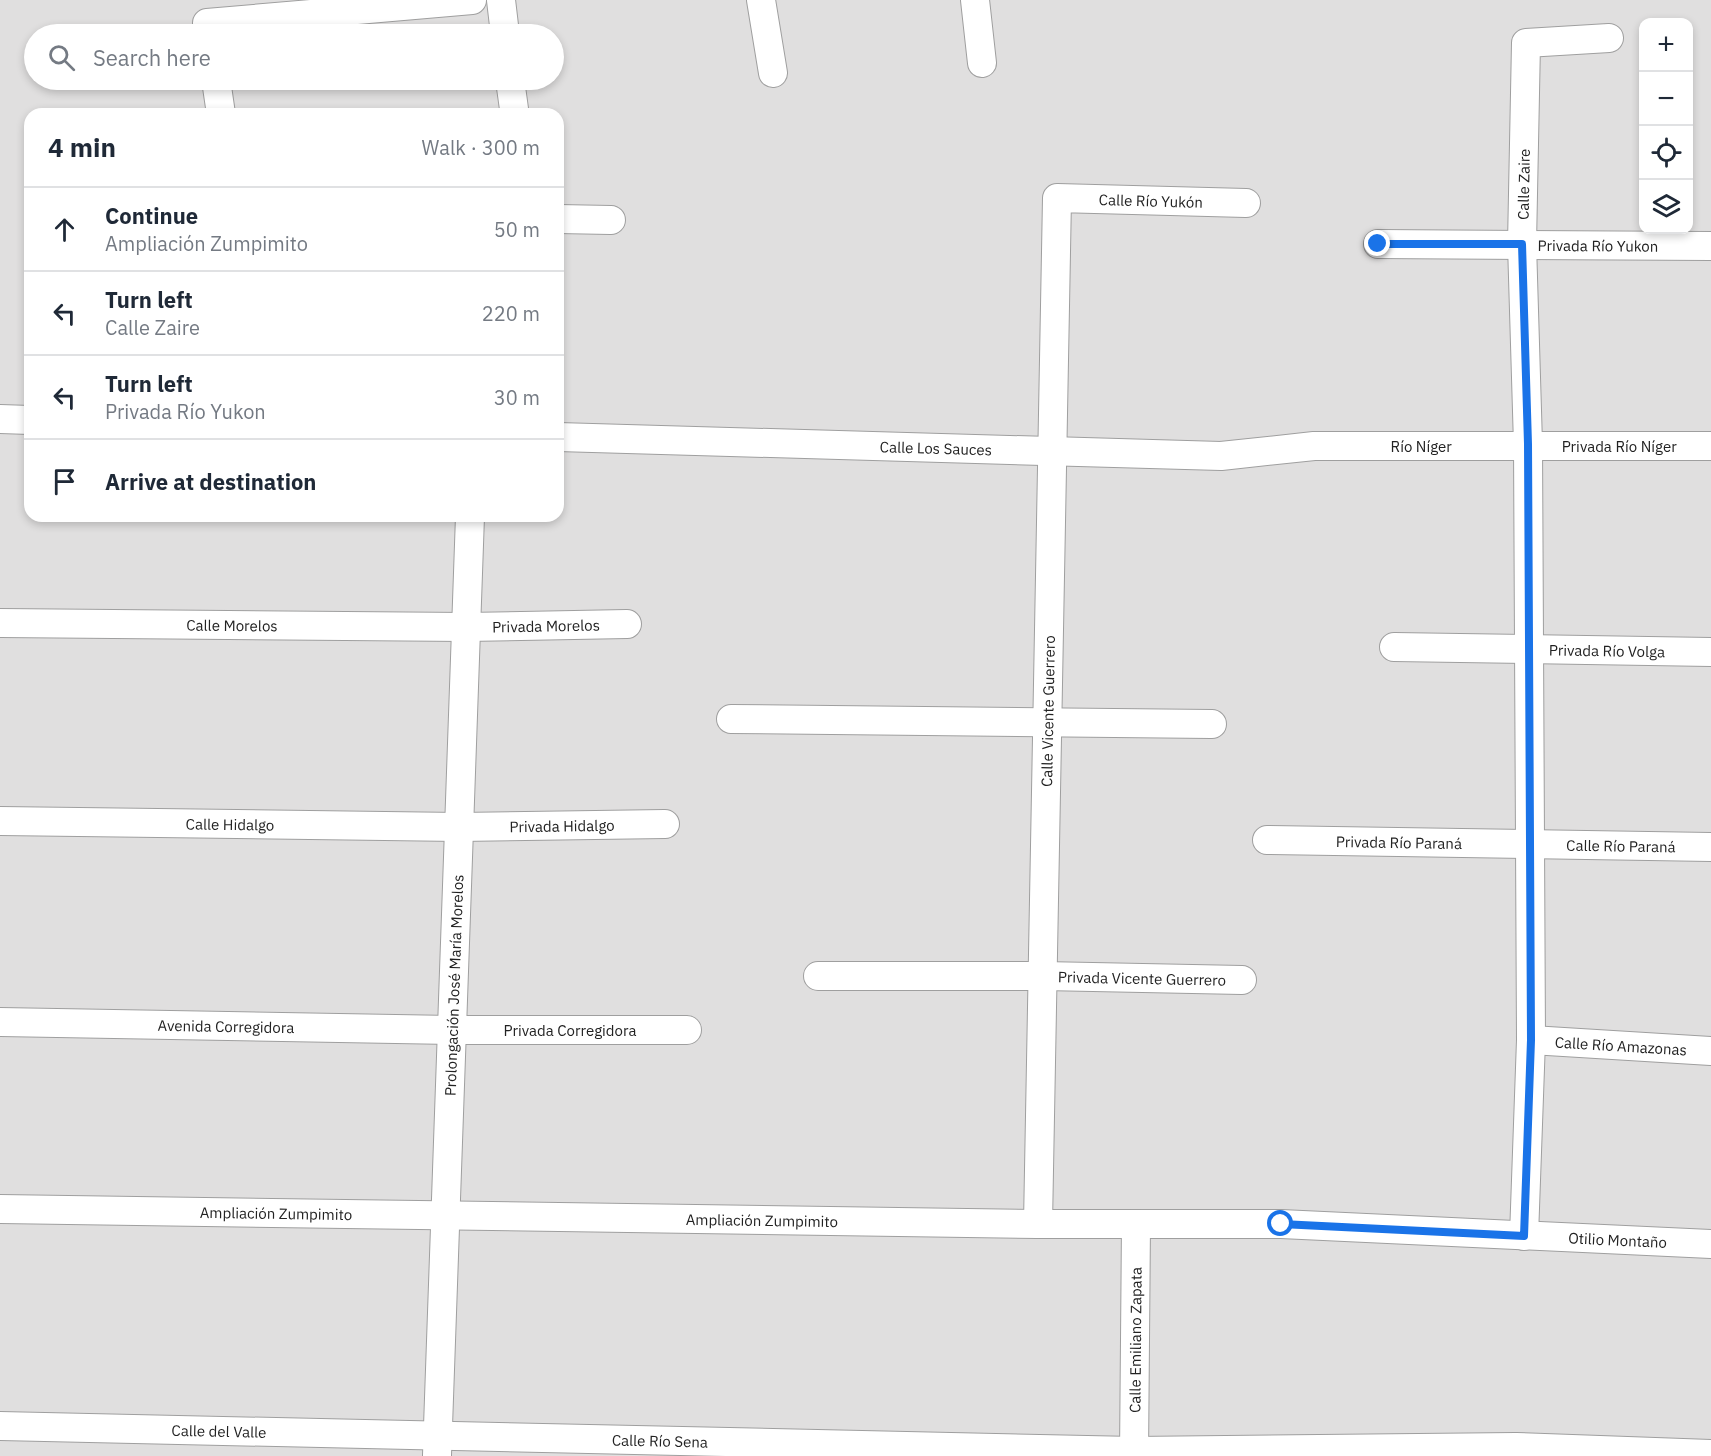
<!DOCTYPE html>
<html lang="en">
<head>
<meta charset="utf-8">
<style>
  :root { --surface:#fff; --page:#f2f2f3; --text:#1f2937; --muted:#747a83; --line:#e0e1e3 }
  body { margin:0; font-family:"IBM Plex Sans",sans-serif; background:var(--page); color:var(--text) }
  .controls { position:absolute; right:18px; top:18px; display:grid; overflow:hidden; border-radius:12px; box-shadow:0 3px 9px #0003 }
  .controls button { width:54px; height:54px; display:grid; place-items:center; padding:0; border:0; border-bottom:2px solid var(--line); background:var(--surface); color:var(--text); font:30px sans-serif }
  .stop { position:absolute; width:18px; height:18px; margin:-14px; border:4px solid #1a73e8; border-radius:50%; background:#fff }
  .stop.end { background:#1a73e8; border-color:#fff; box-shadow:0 2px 6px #0008 }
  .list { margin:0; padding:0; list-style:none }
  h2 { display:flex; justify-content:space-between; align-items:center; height:78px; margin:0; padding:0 24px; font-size:26px }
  h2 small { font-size:20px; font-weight:400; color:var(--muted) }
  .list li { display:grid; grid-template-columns:39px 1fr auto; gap:18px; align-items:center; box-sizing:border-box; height:84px; padding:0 24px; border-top:2px solid var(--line) }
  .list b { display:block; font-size:22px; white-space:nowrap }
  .list p { margin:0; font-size:20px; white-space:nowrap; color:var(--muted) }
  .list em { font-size:20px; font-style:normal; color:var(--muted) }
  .icon { flex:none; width:33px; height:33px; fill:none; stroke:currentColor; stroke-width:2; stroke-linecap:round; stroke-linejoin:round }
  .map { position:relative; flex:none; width:1711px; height:1456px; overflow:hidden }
  .search { position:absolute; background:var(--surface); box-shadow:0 3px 9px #0003; left:24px; top:24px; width:540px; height:66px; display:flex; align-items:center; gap:15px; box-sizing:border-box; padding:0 21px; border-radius:33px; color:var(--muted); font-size:22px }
  .panel { position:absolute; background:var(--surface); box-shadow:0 3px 9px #0003; left:24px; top:108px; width:540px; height:414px; border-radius:18px }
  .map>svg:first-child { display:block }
  .residential { fill:#e0dfdf; fill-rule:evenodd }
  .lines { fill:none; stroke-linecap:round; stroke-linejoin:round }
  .minor-casing { stroke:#9f9f9f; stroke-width:30 }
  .minor { stroke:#fff; stroke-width:28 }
  .route { stroke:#1a73e8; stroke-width:8 }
  .labels { text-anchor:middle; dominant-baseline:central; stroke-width:6; stroke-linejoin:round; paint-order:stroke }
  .street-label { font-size:15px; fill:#222; stroke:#fff }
</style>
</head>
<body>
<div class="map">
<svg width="1711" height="1456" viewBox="0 0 1711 1456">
  <rect width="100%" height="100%" fill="#f1eeea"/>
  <path class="residential" d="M 0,0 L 1711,0 L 1711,1456 L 0,1456 ZM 1644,22 L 1688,22 L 1688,230 L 1644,230 ZM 34,34 L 554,34 L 554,80 L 34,80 ZM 30,114 L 558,114 L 558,516 L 30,516 Z"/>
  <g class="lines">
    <defs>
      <g id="minor">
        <polyline points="501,0 505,34"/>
        <polyline points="761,0 773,73"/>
        <polyline points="975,0 982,63"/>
        <polyline points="207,23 472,0"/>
        <polyline points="216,80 221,114"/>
        <polyline points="510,80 514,109"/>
        <polyline points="558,219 611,220"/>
        <path id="s1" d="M 1378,244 L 1711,246"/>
        <polyline points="0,419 30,420"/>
        <path id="s2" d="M 558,437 L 1221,456 L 1314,446 L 1711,446"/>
        <path id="s3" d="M 0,623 L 466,627 L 627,624"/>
        <path id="s4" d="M 1394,647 L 1711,652"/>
        <polyline points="731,719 1212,724"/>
        <path id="s5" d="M 0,821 L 459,827 L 665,824"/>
        <path id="s6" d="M 1267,840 L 1711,847"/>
        <path id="s7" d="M 818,976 L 1043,976 L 1242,980"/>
        <path id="s8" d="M 0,1022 L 452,1030 L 687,1030"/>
        <path id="s9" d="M 1531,1040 L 1711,1051"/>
        <path id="s10" d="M 0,1209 L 1038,1224 L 1281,1224 L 1711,1244"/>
        <path id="s11" d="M 1038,1224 L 1057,198 L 1246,203"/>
        <path id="s12" d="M 1524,1236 L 1531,1040 L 1528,444 L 1522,244 L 1526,43 L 1609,38"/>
        <path id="s13" d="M 0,1426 L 1134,1451 L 1516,1447 L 1711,1454"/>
        <path id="s14" d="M 437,1455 L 470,516"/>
        <path id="s15" d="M 1134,1456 L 1136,1224"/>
      </g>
    </defs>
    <use href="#minor" class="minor-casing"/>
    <use href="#minor" class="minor"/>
  </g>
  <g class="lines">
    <polyline class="route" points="1281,1224 1524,1236 1531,1040 1528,444 1522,244 1378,244"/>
  </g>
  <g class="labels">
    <g class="street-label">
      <text stroke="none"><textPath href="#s12" startOffset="1052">Calle Zaire</textPath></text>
      <text stroke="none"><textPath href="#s11" startOffset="1120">Calle Río Yukón</textPath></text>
      <text stroke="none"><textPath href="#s1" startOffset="220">Privada Río Yukon</textPath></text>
      <text stroke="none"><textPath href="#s2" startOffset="864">Río Níger</textPath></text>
      <text stroke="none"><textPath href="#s2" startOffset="1062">Privada Río Níger</textPath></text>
      <text stroke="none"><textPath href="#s2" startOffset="378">Calle Los Sauces</textPath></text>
      <text stroke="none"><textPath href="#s3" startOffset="232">Calle Morelos</textPath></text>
      <text stroke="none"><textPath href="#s3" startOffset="546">Privada Morelos</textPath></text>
      <text stroke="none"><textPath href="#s4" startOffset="213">Privada Río Volga</textPath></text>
      <text stroke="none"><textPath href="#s11" startOffset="513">Calle Vicente Guerrero</textPath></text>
      <text stroke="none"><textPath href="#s5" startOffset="230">Calle Hidalgo</textPath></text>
      <text stroke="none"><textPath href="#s5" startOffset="562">Privada Hidalgo</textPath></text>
      <text stroke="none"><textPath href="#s6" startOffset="132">Privada Río Paraná</textPath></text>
      <text stroke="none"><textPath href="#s6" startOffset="354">Calle Río Paraná</textPath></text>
      <text stroke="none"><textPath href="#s7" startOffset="324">Privada Vicente Guerrero</textPath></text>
      <text stroke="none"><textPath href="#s14" startOffset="470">Prolongación José María Morelos</textPath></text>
      <text stroke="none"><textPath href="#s8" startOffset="226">Avenida Corregidora</textPath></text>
      <text stroke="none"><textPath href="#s8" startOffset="570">Privada Corregidora</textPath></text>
      <text stroke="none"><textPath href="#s9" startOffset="90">Calle Río Amazonas</textPath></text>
      <text stroke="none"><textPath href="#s10" startOffset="276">Ampliación Zumpimito</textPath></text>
      <text stroke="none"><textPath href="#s10" startOffset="762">Ampliación Zumpimito</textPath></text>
      <text stroke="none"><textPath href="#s10" startOffset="1618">Otilio Montaño</textPath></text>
      <text stroke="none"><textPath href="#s15" startOffset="116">Calle Emiliano Zapata</textPath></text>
      <text stroke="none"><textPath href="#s13" startOffset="219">Calle del Valle</textPath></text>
      <text stroke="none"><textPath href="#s13" startOffset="660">Calle Río Sena</textPath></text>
    </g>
  </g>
</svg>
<div class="controls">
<button>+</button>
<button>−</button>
<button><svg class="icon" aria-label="locate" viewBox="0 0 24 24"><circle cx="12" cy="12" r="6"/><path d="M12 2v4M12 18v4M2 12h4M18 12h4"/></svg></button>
<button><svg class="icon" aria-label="layers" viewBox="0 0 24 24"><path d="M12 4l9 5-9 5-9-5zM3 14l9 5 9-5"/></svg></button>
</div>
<div class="stop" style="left:1281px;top:1224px"></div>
<div class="stop end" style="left:1378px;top:244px"></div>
<div class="search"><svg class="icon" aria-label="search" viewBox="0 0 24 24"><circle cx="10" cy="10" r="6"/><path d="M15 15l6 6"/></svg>Search here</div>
<section class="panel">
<h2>4 min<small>Walk · 300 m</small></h2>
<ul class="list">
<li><svg class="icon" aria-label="ahead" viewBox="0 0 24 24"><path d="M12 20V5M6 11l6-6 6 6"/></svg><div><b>Continue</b><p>Ampliación Zumpimito</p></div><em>50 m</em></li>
<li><svg class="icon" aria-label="left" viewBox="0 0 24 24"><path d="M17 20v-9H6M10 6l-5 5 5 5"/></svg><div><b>Turn left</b><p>Calle Zaire</p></div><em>220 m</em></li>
<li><svg class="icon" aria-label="left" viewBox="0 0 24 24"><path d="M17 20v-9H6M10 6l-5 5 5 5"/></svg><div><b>Turn left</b><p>Privada Río Yukon</p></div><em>30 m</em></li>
<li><svg class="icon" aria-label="arrive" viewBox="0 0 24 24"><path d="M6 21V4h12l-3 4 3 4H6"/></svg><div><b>Arrive at destination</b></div></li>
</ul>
</section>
</div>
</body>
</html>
